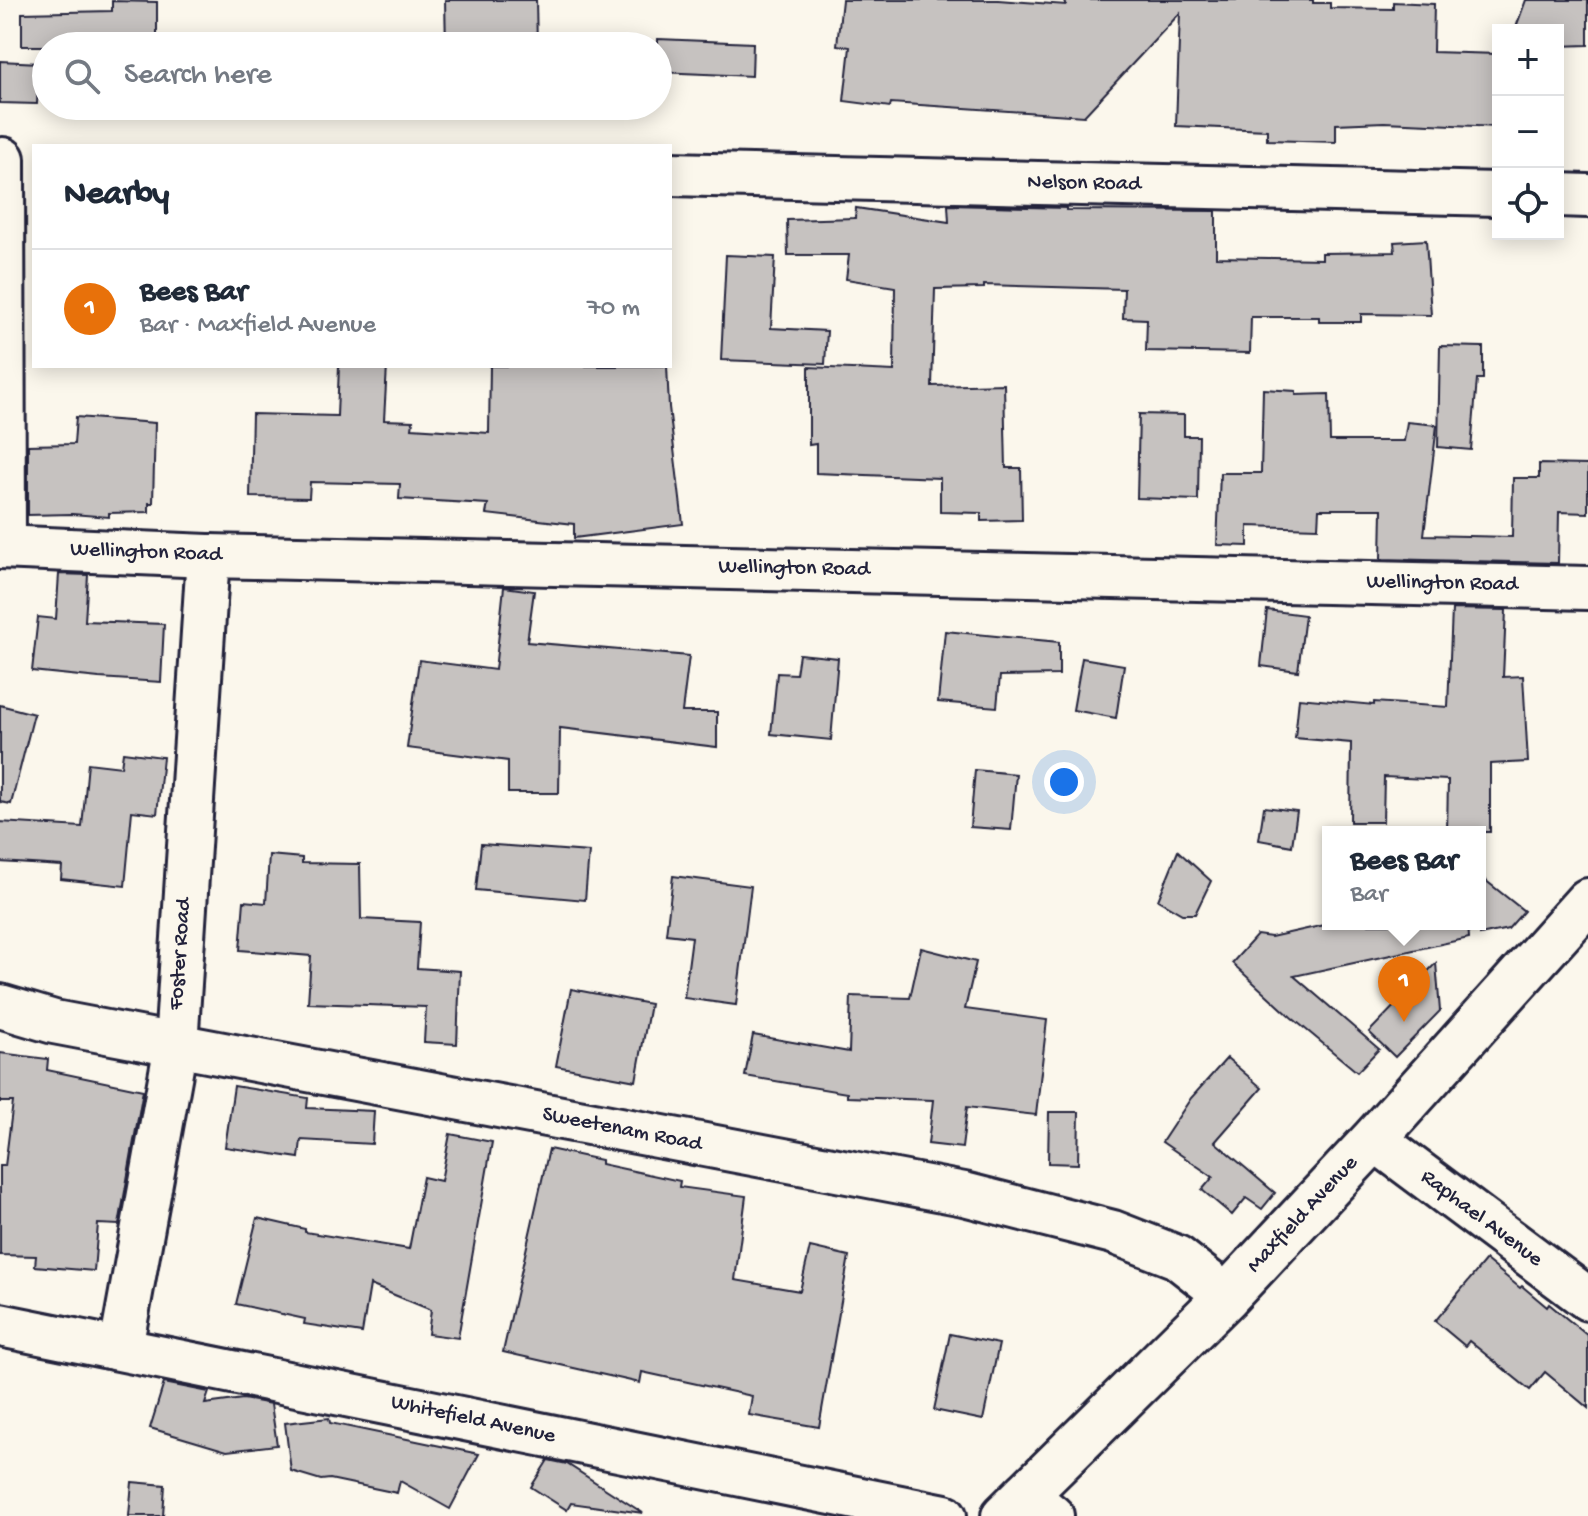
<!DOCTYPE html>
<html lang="en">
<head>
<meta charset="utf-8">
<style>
  :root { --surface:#fff; --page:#f2f2f3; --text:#1f2937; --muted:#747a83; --line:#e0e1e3; --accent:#1a73e8 }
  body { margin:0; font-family:"Gochi Hand",sans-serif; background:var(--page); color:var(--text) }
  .controls { position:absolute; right:24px; top:24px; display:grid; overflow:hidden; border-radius:0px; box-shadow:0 4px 20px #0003 }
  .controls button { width:72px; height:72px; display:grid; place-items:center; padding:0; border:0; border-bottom:2px solid var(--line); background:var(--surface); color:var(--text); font:40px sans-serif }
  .you { position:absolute; left:1064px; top:782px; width:28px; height:28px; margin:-20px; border:6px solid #fff; border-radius:50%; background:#1a73e8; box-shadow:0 0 0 12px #1a73e833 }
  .badge { display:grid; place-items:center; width:52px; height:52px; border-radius:50%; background:var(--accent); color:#fff; font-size:26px; font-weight:700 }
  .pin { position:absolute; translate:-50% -66px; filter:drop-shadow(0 2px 4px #0008) }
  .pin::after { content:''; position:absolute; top:42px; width:28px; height:24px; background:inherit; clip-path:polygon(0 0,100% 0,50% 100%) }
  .popup { position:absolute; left:1322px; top:826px; width:164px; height:104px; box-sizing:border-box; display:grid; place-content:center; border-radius:0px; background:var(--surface); filter:drop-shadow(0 2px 6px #0005); font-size:26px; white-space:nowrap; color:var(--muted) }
  .popup b { font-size:30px; color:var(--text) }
  .popup::after { content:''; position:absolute; left:50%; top:100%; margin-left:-16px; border:16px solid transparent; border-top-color:var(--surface) }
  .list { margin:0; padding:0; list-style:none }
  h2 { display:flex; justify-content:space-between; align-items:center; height:104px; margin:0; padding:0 32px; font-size:34px }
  h2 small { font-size:26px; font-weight:400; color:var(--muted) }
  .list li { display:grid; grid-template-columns:52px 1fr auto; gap:24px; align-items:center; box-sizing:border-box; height:120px; padding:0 32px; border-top:2px solid var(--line) }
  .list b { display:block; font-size:30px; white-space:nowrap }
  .list p { margin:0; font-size:26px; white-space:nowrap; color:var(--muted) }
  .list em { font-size:26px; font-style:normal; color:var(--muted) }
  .icon { flex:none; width:44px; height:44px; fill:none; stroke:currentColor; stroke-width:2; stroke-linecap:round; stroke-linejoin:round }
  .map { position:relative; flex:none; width:1588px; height:1516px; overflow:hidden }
  .search { position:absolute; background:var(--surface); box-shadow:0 4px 20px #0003; left:32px; top:32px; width:640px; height:88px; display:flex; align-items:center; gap:20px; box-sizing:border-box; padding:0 28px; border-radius:44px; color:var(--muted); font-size:30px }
  .panel { position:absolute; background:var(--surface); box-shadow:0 4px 20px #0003; left:32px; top:144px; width:640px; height:224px; border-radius:0px }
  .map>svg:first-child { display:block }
  .building { fill:#c6c2c0; stroke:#22223b; stroke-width:2 }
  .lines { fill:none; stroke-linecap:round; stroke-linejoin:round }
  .street-casing { stroke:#22223b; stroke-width:48 }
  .secondary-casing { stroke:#22223b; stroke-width:50 }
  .street { stroke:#fbf7ec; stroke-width:42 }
  .secondary { stroke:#fbf7ec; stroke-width:44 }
  .labels { text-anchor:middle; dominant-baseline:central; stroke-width:6; stroke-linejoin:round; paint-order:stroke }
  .street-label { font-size:22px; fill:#22223b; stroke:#fbf7ec }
</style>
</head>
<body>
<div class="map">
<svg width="1588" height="1516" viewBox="0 0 1588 1516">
  <rect width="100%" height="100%" fill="#fbf7ec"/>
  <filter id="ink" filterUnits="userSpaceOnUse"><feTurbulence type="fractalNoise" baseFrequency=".0125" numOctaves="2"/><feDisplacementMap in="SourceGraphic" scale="16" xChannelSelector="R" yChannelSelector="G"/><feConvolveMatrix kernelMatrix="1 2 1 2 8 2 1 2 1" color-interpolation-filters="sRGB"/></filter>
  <g filter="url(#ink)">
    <g class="building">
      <polygon points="445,0 536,0 537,46 446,46"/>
      <polygon points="842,0 998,0 1066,5 1065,0 1313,0 1313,3 1330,3 1330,8 1393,9 1393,2 1434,4 1433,52 1498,54 1498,127 1384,122 1336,124 1336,142 1267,140 1267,130 1176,126 1180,13 1084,116 891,103 890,107 844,101 850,47 837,45"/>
      <polygon points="1526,0 1588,0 1588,45 1558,46 1558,30 1515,30"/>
      <polygon points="112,1 157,2 157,46 22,46 22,13 112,11"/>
      <polygon points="658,39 753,43 752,76 658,72"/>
      <polygon points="0,61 39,63 37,104 0,103"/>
      <polygon points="948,205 1066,208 1066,210 1216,211 1216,257 1322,259 1322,253 1395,252 1394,242 1426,240 1431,315 1361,314 1361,322 1319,322 1319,317 1251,317 1250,353 1146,351 1147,319 1123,318 1124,289 984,285 984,288 935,289 932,386 1004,384 1006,468 1021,468 1022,520 981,521 981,513 940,512 940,478 816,473 816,444 809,445 809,367 894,371 895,287 846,279 849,255 788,255 787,220 855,218 856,208 949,222"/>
      <polygon points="726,255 775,257 771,328 827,331 825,364 721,360"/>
      <polygon points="1440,346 1483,347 1483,379 1477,379 1471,450 1438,447"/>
      <polygon points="339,366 387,366 384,420 413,421 412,428 489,433 490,366 667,366 669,407 683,524 574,538 574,524 486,514 488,504 399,499 400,484 310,482 309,498 250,497 252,414 337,416"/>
      <polygon points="1263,389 1296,391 1296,395 1329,394 1330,441 1404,441 1407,422 1437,425 1424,535 1512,537 1513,478 1539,478 1539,464 1588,465 1588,513 1559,512 1558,563 1381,559 1382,509 1319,509 1318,528 1248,526 1248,546 1217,545 1220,473 1261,473"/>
      <polygon points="1139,414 1184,415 1184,436 1199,436 1198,500 1137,498"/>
      <polygon points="76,417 155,423 153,503 149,503 149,512 109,513 109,517 72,514 28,515 28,445 74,444"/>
      <polygon points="59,574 88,575 85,621 164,624 161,682 99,678 32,671 38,617 56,619"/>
      <polygon points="504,587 534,591 527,642 689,656 682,712 717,712 717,747 560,728 559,793 508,793 508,761 407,748 419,660 495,670"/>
      <polygon points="1452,609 1506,610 1503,677 1523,676 1528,762 1490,764 1490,832 1447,832 1448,780 1384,777 1383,822 1350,822 1351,743 1295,738 1299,698 1374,705 1374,702 1448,707"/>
      <polygon points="1267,610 1305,615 1298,671 1261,666"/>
      <polygon points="945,631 1059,642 1059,675 1000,676 997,707 938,702"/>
      <polygon points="799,654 838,658 831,740 771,734 777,673 796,674"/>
      <polygon points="1082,658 1124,665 1116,718 1073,710"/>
      <polygon points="0,705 34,714 11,804 0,802"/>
      <polygon points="123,752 163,757 157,814 132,811 125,886 61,879 62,866 0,862 0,822 82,827 88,763 121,767"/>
      <polygon points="975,770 1016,774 1011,830 970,827"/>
      <polygon points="1264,807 1297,811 1292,846 1259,840"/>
      <polygon points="481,844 589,852 585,900 476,890"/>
      <polygon points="1178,851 1211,881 1195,914 1182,914 1158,900"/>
      <polygon points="269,855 302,858 302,863 360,864 361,919 420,922 417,968 460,971 457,1044 424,1042 426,1007 308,1003 311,956 240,950 244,901 266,903"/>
      <polygon points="673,876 751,886 736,1005 684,998 692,937 666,934"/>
      <polygon points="1480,876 1524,911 1508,929 1480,935"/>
      <polygon points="1329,924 1468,924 1469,938 1294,976 1379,1049 1357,1072 1291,1017 1232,963 1257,935 1271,937"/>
      <polygon points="921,948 976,962 965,1009 1047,1020 1036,1115 967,1107 962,1148 928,1144 933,1100 847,1097 847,1093 745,1076 753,1035 849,1052 851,996 910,998"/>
      <polygon points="1436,963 1440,1011 1395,1057 1369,1032"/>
      <polygon points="571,989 650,1004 636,1081 556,1066"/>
      <polygon points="0,1053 48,1059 47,1070 143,1090 119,1225 98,1224 94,1271 35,1266 36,1256 0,1255 0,1166 5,1166 13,1102 0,1102"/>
      <polygon points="1227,1058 1262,1088 1215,1142 1275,1193 1262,1209 1246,1198 1232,1215 1202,1190 1213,1177 1162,1142 1191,1098"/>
      <polygon points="234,1086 308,1098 307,1108 374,1111 372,1144 301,1140 299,1158 225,1147"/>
      <polygon points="1049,1112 1079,1112 1078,1164 1048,1163"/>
      <polygon points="450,1134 492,1142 458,1338 428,1334 431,1310 370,1285 362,1333 304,1324 305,1319 236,1304 257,1218 305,1229 305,1232 409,1249 423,1177 441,1181"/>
      <polygon points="549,1149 601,1160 601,1164 680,1181 679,1187 746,1196 735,1280 800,1291 810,1247 849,1256 819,1427 749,1415 752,1396 642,1372 640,1383 503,1352"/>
      <polygon points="1486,1260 1520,1288 1522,1286 1547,1307 1549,1304 1588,1336 1588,1408 1545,1372 1530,1390 1469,1341 1465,1346 1435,1321"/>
      <polygon points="950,1334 999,1344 983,1420 934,1410"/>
      <polygon points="164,1383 209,1392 205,1404 243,1399 271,1404 277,1445 227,1451 150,1428"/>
      <polygon points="329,1418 330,1423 479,1454 450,1509 400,1481 397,1493 330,1479 321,1480 291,1471 285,1423"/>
      <polygon points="548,1460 567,1464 643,1513 571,1503 567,1510 531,1487"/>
      <polygon points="132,1482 165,1485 163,1516 129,1516"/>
    </g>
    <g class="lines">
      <defs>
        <g id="street">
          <polyline points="3,159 4,547"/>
          <polyline points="670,174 1498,194"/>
          <polyline points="1558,195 1588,196"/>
          <polyline points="0,547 208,556 1588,588"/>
          <polyline points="0,1006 54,1022 964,1194 1113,1232 1177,1257 1227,1296"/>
          <polyline points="1374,1139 1588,1299"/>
          <polyline points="0,1325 945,1516"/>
          <polyline points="121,1348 176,1045 208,556"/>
          <polyline points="1025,1494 1052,1516"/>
        </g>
        <polyline id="secondary" points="1004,1516 1227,1296 1374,1139 1588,901"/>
      </defs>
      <use href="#street" class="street-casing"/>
      <use href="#secondary" class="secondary-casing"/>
      <use href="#street" class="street"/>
      <use href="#secondary" class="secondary"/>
    </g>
  </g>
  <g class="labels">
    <g class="street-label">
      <text transform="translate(1084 184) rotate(1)">Nelson Road</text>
      <text transform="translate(146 553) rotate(2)">Wellington Road</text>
      <text transform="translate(794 569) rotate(1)">Wellington Road</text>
      <text transform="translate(1442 584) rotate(1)">Wellington Road</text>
      <text transform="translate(181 954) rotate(-86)">Foster Road</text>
      <text transform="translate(622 1130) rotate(11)">Sweetenam Road</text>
      <text transform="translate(1303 1215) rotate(-47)">Maxfield Avenue</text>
      <text transform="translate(1481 1219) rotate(37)">Raphael Avenue</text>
      <text transform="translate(473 1420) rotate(12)">Whitefield Avenue</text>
    </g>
  </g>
</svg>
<div class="controls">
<button>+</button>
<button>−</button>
<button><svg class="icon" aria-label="locate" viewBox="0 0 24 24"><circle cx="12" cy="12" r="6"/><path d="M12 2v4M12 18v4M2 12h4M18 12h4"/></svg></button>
</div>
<div class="you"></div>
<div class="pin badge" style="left:1404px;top:1022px;background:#e8710a">1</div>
<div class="popup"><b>Bees Bar</b>Bar</div>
<div class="search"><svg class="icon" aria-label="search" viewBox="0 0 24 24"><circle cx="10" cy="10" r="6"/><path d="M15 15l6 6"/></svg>Search here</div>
<section class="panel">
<h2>Nearby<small></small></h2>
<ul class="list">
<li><span class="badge" style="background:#e8710a">1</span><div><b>Bees Bar</b><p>Bar · Maxfield Avenue</p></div><em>70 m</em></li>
</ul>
</section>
</div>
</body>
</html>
